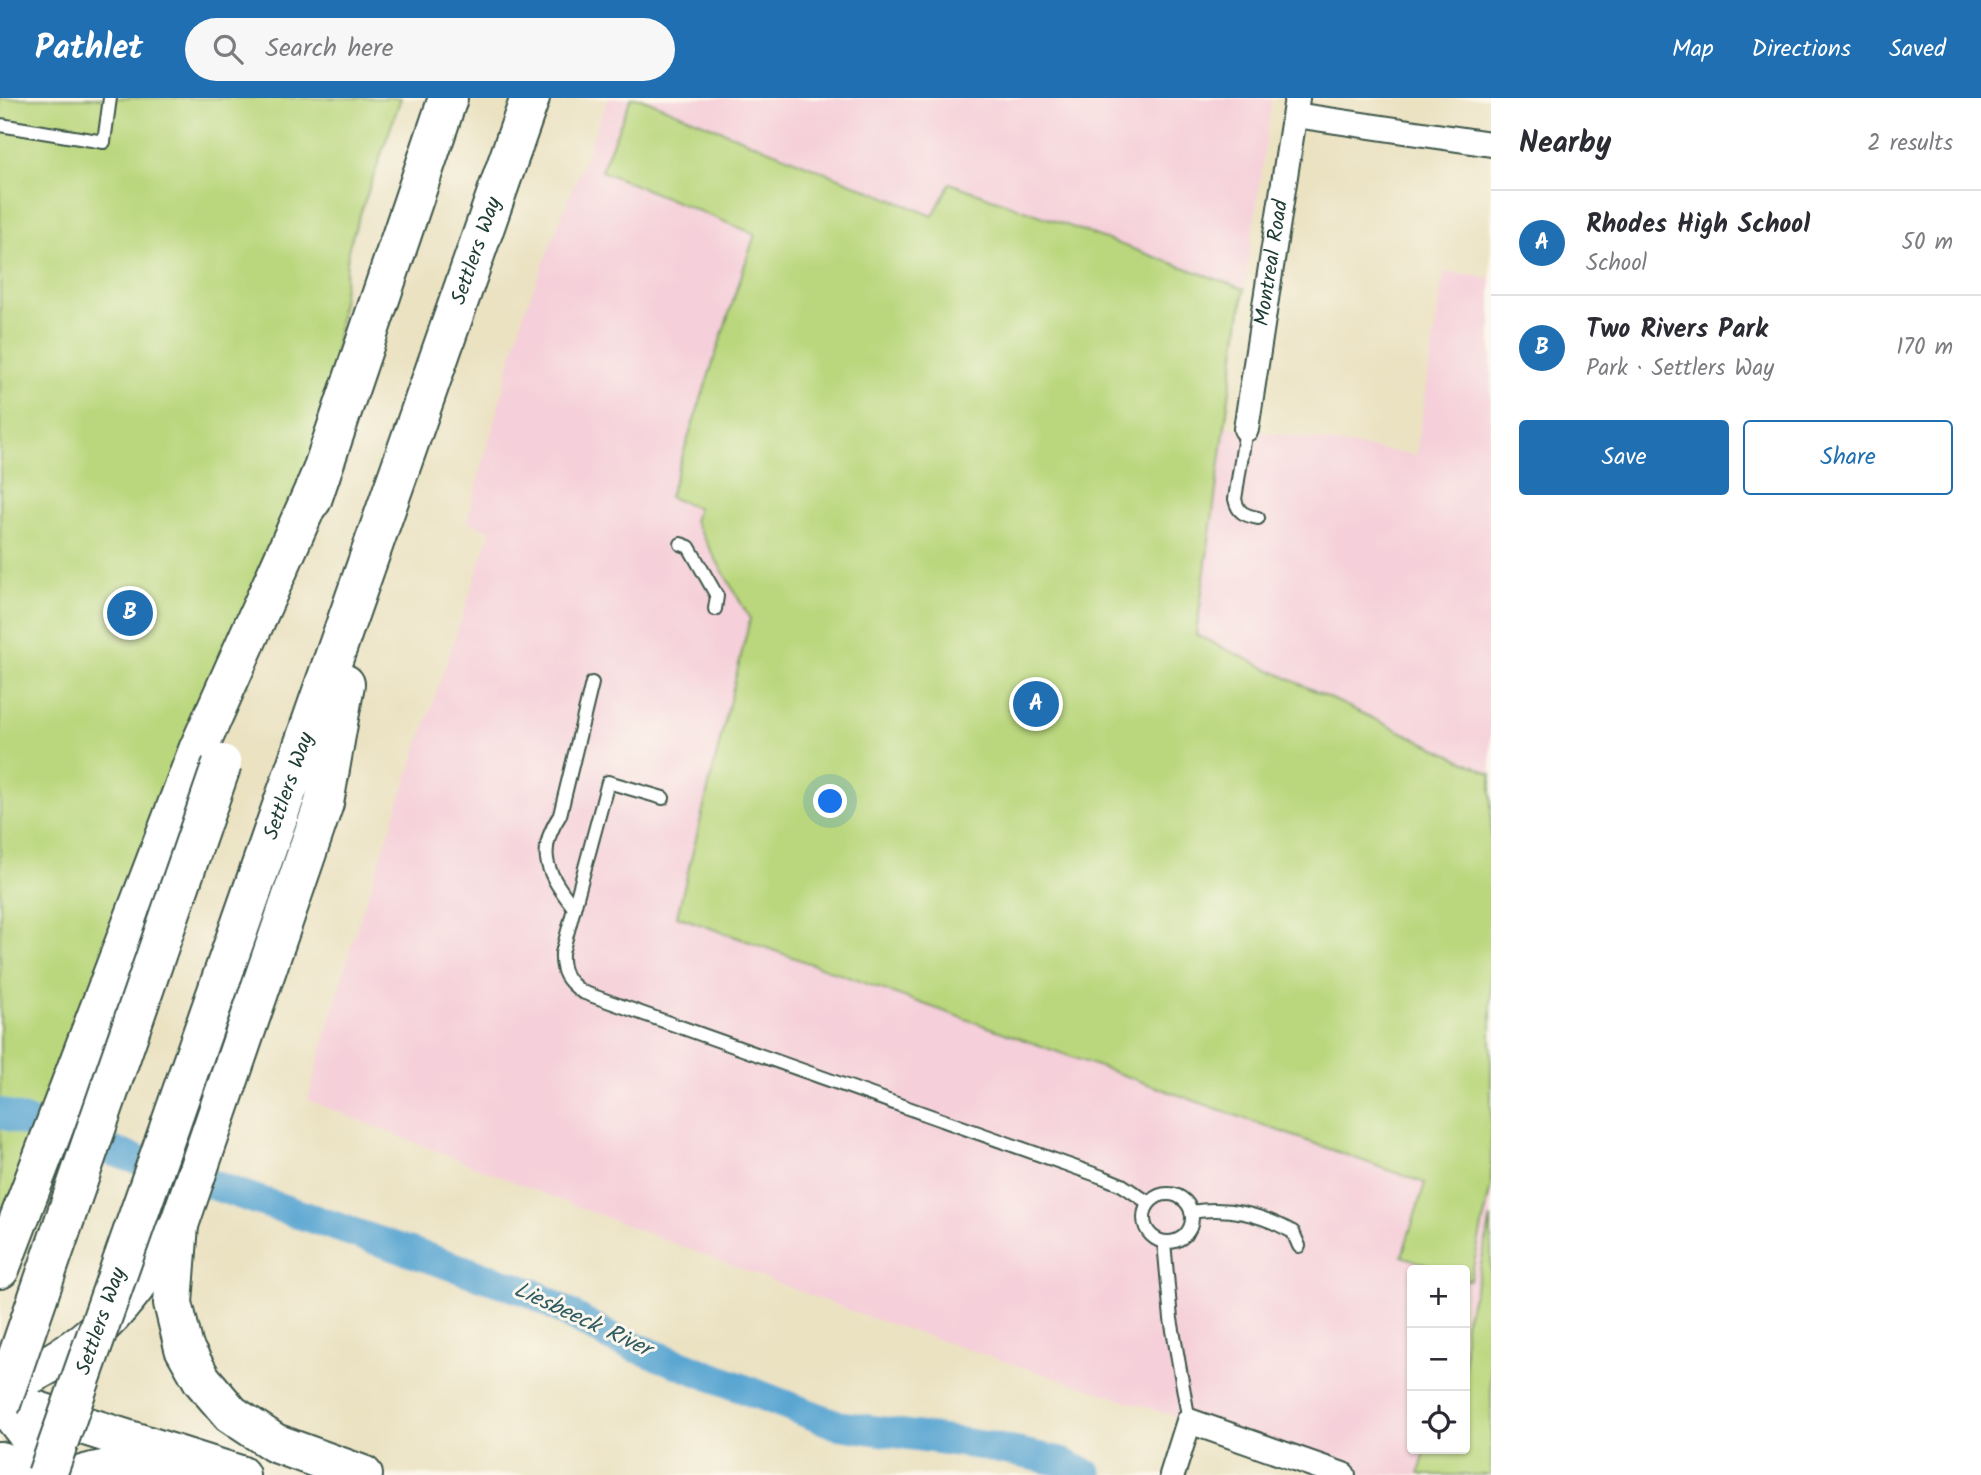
<!DOCTYPE html>
<html lang="en">
<head>
<meta charset="utf-8">
<style>
  :root { --surface:#fff; --page:#f7f7f7; --text:#2b2b33; --muted:#7c7c81; --line:#e1e1e2; --accent:#1f6fb2 }
  body { margin:0; font-family:Kalam,sans-serif; background:var(--page); color:var(--text) }
  .controls { position:absolute; right:21px; bottom:21px; display:grid; overflow:hidden; border-radius:7px; box-shadow:0 2px 5px #0004 }
  .controls button { width:63px; height:63px; display:grid; place-items:center; padding:0; border:0; border-bottom:2px solid var(--line); background:var(--surface); color:var(--text); font:35px sans-serif }
  .you { position:absolute; left:831px; top:704px; width:24px; height:24px; margin:-18px; border:5px solid #fff; border-radius:50%; background:#1a73e8; box-shadow:0 0 0 10px #1a73e833 }
  .badge { display:grid; place-items:center; width:46px; height:46px; border-radius:50%; background:var(--accent); color:#fff; font-size:23px; font-weight:700 }
  .pin { position:absolute; translate:-50% -50%; border:4px solid #fff; box-shadow:0 2px 7px #0006 }
  .list { margin:0; padding:0; list-style:none }
  h2 { display:flex; justify-content:space-between; align-items:center; height:91px; margin:0; padding:0 28px; font-size:30px }
  h2 small { font-size:23px; font-weight:400; color:var(--muted) }
  .list li { display:grid; grid-template-columns:46px 1fr auto; gap:21px; align-items:center; box-sizing:border-box; height:105px; padding:0 28px; border-top:2px solid var(--line) }
  .list b { display:block; font-size:26px; white-space:nowrap }
  .list p { margin:0; font-size:23px; white-space:nowrap; color:var(--muted) }
  .list em { font-size:23px; font-style:normal; color:var(--muted) }
  .actions { display:flex; gap:14px; padding:21px 28px }
  .actions a { flex:1; padding:16px 0; border:2px solid var(--accent); border-radius:7px; text-align:center; font-size:24px; color:var(--accent) }
  .actions .main { background:var(--accent); color:#fff }
  .icon { flex:none; width:38px; height:38px; fill:none; stroke:currentColor; stroke-width:2; stroke-linecap:round; stroke-linejoin:round }
  .map { position:relative; flex:none; width:1491px; height:1377px; overflow:hidden }
  header { display:flex; align-items:center; gap:42px; box-sizing:border-box; height:98px; padding:0 35px; background:var(--accent); color:#fff }
  header strong { font-size:33px }
  nav { display:flex; gap:38px; margin-inline-start:auto; font-size:24px }
  .search { width:490px; height:63px; background:var(--page); display:flex; align-items:center; gap:18px; box-sizing:border-box; padding:0 24px; border-radius:38px; color:var(--muted); font-size:26px }
  main { display:flex }
  aside { flex:1; background:var(--surface) }
  .map>svg:first-child { display:block }
  .built { fill:#f5cfd9; fill-rule:evenodd }
  .green { fill:#bad77d; stroke:#6c8a58; stroke-width:2 }
  .lines { fill:none; stroke-linecap:round; stroke-linejoin:round }
  .canal { stroke:#59a5d1; stroke-width:30 }
  .lane-casing { stroke:#3e5649; stroke-width:16 }
  .street-casing { stroke:#3e5649; stroke-width:28 }
  .primary-casing { stroke:#3e5649; stroke-width:42 }
  .highway-casing { stroke:#3e5649; stroke-width:42 }
  .lane { stroke:#fff; stroke-width:12 }
  .street { stroke:#fff; stroke-width:24 }
  .primary { stroke:#fff; stroke-width:38 }
  .highway { stroke:#fff; stroke-width:38 }
  .highway-bridge-casing { stroke:#3e5649; stroke-width:42; stroke-linecap:butt }
  .highway-bridge { stroke:#fff; stroke-width:38 }
  .labels { text-anchor:middle; dominant-baseline:central; stroke-width:6; stroke-linejoin:round; paint-order:stroke }
  .street-label { font-size:21px; fill:#1f3d34; stroke:#fbf7ec }
  .water-label { font-size:23px; font-style:italic; fill:#305c63; stroke:#fbf7ec }
</style>
</head>
<body>
<header>
<strong>Pathlet</strong>
<div class="search"><svg class="icon" aria-label="search" viewBox="0 0 24 24"><circle cx="10" cy="10" r="6"/><path d="M15 15l6 6"/></svg>Search here</div>
<nav><a>Map</a><a>Directions</a><a>Saved</a></nav>
</header>
<main>
<div class="map">
<svg width="1491" height="1377" viewBox="0 0 1491 1377">
  <rect width="100%" height="100%" fill="#fbf7ec"/>
  <filter id="ink" filterUnits="userSpaceOnUse"><feTurbulence type="fractalNoise" baseFrequency=".0143" numOctaves="2"/><feDisplacementMap in="SourceGraphic" scale="14" xChannelSelector="R" yChannelSelector="G"/><feConvolveMatrix kernelMatrix="1 2 1 2 8 2 1 2 1" color-interpolation-filters="sRGB"/></filter>
  <filter id="wash" filterUnits="userSpaceOnUse"><feTurbulence type="fractalNoise" baseFrequency=".00686" numOctaves="4" result="noise"/><feDisplacementMap in="SourceGraphic" scale="28" xChannelSelector="R" yChannelSelector="G"/><feGaussianBlur stdDeviation="1.57" result="paint"/><feColorMatrix in="noise" values="0 0 0 0 0 0 0 0 0 0 0 0 0 0 0 0 0 1.4 0 .05"/><feComposite in="paint" operator="in"/></filter>
  <g filter="url(#wash)">
    <rect width="100%" height="100%" fill="#ebe2c2"/>
    <path class="built" d="M 608,0 L 1272,0 L 1224,328 L 1416,357 L 1444,174 L 1491,180 L 1491,1377 L 1343,1377 L 1189,1323 L 865,1218 L 557,1101 L 308,1002 L 353,841 L 491,433 L 467,423 L 523,217 ZM 1412,1172 L 1465,1172 L 1465,1351 L 1412,1351 Z"/>
    <g class="green">
      <polygon points="0,0 401,0 349,148 320,378 0,1135"/>
      <polygon points="631,0 641,0 933,118 950,85 1244,191 1196,537 1491,676 1491,1088 1470,1183 1465,1181 1465,1172 1441,1172 1402,1158 1425,1085 677,818 750,521 694,423 698,410 669,399 755,136 601,73"/>
      <polygon points="1491,1120 1491,1377 1423,1377 1419,1375 1426,1351 1465,1351 1465,1225 1477,1185"/>
    </g>
    <g class="lines">
      <polyline class="canal" points="0,1015 532,1195 614,1241 838,1327 986,1348 1059,1363 1088,1377"/>
    </g>
  </g>
  <g filter="url(#ink)">
    <g class="lines">
      <defs>
        <g id="lane">
          <polyline points="0,27 104,44 110,0"/>
          <path d="M 1246,331 L 1235,401 C 1238,415 1244,417 1258,420"/>
          <polyline points="681,446 689,449 717,498 715,511"/>
          <path d="M 663,700 L 608,684 L 562,855 C 561,874 567,883 582,894 L 1105,1080 L 1122,1087 L 1149,1105"/>
          <path d="M 574,810 C 549,777 534,756 560,717 L 592,585"/>
          <circle cx="1168" cy="1120" r="24"/>
          <path d="M 1191,1114 C 1228,1108 1260,1116 1293,1134 L 1299,1148"/>
          <polyline points="1164,1144 1171,1221 1189,1323"/>
        </g>
        <g id="street">
          <polyline points="1295,17 1491,46"/>
          <path id="s1" d="M 1246,331 L 1297,0"/>
          <polyline points="1172,1377 1189,1323 1343,1377"/>
        </g>
        <g id="primary">
          <polyline points="0,1301 240,1377"/>
          <polyline points="0,1363 44,1377"/>
        </g>
        <g id="highway">
          <polyline points="312,402 448,0"/>
          <polyline points="345,586 324,705 179,1127 173,1205 184,1250 202,1282 231,1316 275,1345 363,1377"/>
          <path id="s2" d="M 154,1073 L 530,0"/>
          <polyline points="0,1171 198,652 320,378"/>
          <path d="M 0,1291 C 36,1275 76,1254 104,1225 C 133,1196 156,1160 179,1127"/>
          <polyline points="0,1301 59,1377"/>
          <path d="M 82,1377 C 124,1363 173,1373 216,1377"/>
        </g>
      </defs>
      <use href="#lane" class="lane-casing"/>
      <use href="#street" class="street-casing"/>
      <use href="#primary" class="primary-casing"/>
      <use href="#highway" class="highway-casing"/>
      <use href="#lane" class="lane"/>
      <use href="#street" class="street"/>
      <use href="#primary" class="primary"/>
      <use href="#highway" class="highway"/>
      <defs>
        <g id="highway-bridge">
          <polyline points="0,1309 222,666"/>
          <path id="s3" d="M 47,1377 L 154,1073"/>
        </g>
      </defs>
      <use href="#highway-bridge" class="highway-bridge-casing"/>
      <use href="#highway-bridge" class="highway-bridge"/>
    </g>
  </g>
  <g class="labels">
    <g class="street-label">
      <text stroke="none"><textPath href="#s2" startOffset="975">Settlers Way</textPath></text>
      <text stroke="none"><textPath href="#s1" startOffset="168">Montreal Road</textPath></text>
      <text stroke="none"><textPath href="#s2" startOffset="408">Settlers Way</textPath></text>
      <text stroke="none"><textPath href="#s3" startOffset="163">Settlers Way</textPath></text>
    </g>
    <g class="water-label">
      <text transform="translate(582 1222) rotate(25)">Liesbeeck River</text>
    </g>
  </g>
</svg>
<div class="controls">
<button>+</button>
<button>−</button>
<button><svg class="icon" aria-label="locate" viewBox="0 0 24 24"><circle cx="12" cy="12" r="6"/><path d="M12 2v4M12 18v4M2 12h4M18 12h4"/></svg></button>
</div>
<div class="you"></div>
<div class="pin badge" style="left:1036px;top:606px">A</div>
<div class="pin badge" style="left:130px;top:515px">B</div>
</div>
<aside>
<h2>Nearby<small>2 results</small></h2>
<ul class="list">
<li><span class="badge">A</span><div><b>Rhodes High School</b><p>School</p></div><em>50 m</em></li>
<li><span class="badge">B</span><div><b>Two Rivers Park</b><p>Park · Settlers Way</p></div><em>170 m</em></li>
</ul>
<div class="actions"><a class="main">Save</a><a>Share</a></div>
</aside>
</main>
</body>
</html>
